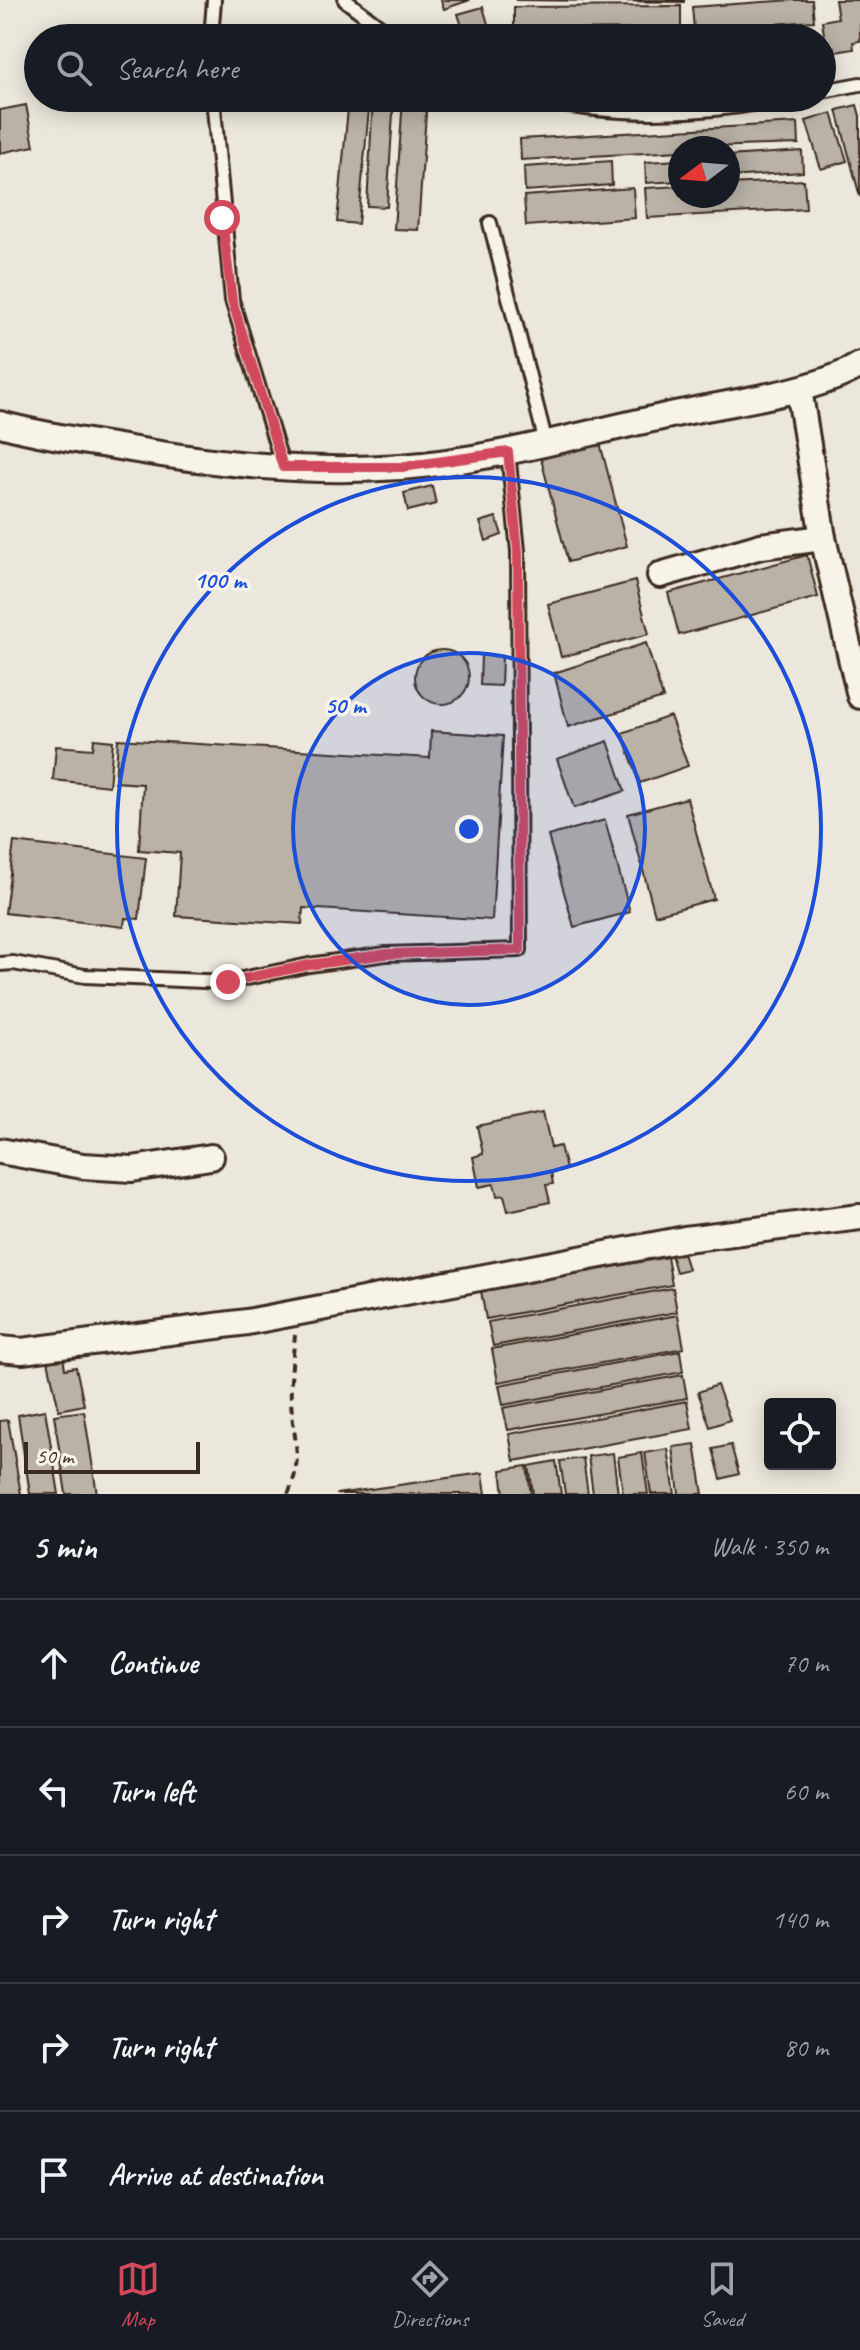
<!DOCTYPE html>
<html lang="en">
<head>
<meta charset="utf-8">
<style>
  :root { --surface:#171b24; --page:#20242c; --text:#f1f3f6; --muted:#9ea1a6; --line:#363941; --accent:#d1495b }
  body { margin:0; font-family:Caveat,sans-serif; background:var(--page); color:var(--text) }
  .controls { position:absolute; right:24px; bottom:24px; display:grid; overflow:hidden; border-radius:8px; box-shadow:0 4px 20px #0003 }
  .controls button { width:72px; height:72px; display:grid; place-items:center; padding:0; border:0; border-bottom:2px solid var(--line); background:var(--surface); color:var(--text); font:40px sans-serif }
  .compass { position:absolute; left:668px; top:136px; width:72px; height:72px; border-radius:50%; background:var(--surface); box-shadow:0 4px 20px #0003; rotate:254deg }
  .scale { position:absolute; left:24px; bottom:20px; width:176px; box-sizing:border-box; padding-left:8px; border:4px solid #3b2a1e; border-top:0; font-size:22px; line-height:28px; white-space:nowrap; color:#3b2a1e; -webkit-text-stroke:6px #f7f3e8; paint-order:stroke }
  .stop { position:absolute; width:24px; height:24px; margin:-18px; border:6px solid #d1495b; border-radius:50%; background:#fff }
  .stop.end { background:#d1495b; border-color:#fff; box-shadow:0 2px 8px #0008 }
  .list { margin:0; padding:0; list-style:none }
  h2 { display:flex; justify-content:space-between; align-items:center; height:104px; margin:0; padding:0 32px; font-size:34px }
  h2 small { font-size:26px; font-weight:400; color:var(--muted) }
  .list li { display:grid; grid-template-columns:52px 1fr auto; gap:24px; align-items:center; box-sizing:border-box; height:128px; padding:0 32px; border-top:2px solid var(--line) }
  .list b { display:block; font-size:30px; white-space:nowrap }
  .list em { font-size:26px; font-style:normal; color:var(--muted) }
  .icon { flex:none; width:44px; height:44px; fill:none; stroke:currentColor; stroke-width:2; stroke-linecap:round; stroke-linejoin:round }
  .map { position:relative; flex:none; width:860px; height:1494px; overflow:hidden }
  .search { position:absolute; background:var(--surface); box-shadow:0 4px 20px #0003; left:24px; right:24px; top:24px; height:88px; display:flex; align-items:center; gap:20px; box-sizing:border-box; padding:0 28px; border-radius:44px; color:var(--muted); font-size:30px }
  .sheet { height:744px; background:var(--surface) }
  nav { display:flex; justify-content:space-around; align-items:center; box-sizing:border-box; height:112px; border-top:2px solid var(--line); background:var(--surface); font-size:22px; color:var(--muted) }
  nav a { display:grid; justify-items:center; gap:4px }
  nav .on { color:var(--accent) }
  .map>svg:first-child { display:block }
  .building { fill:#bab2a7; stroke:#3b2a1e; stroke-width:2 }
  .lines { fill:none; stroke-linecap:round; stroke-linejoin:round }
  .service-casing { stroke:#3b2a1e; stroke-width:18 }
  .minor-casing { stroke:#3b2a1e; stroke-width:30 }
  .path { stroke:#3b2a1e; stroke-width:4; stroke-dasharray:8 6; stroke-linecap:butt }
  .service { stroke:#f7f3e8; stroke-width:12 }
  .minor { stroke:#f7f3e8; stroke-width:24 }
  .route { stroke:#d1495b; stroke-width:10 }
  .ring { fill:none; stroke:#1d4ed8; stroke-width:4 }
  .centre { fill:#1d4ed8; stroke:#f7f3e8; stroke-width:4 }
  .ring-label { font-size:24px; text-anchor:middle; font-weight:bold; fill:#1d4ed8; stroke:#f7f3e8; stroke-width:7; stroke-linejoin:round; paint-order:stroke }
</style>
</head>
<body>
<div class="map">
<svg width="860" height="1494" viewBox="0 0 860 1494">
  <rect width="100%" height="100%" fill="#ece7dc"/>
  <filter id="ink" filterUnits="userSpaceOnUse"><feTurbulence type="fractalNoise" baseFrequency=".0125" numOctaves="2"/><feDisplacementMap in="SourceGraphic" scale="16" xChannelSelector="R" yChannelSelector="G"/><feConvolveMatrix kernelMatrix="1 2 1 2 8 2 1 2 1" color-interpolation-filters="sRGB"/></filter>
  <g filter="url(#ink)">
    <g class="building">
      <polygon points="441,0 470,0 444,9"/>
      <polygon points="515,0 684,0 684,2"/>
      <polygon points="792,0 812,0 814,21 694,30 692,7"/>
      <polygon points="835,0 860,0 860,41 853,42 854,49 835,52 834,47 826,48 822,21 838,18"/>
      <polygon points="681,6 681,29 514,30 514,7"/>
      <polygon points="483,7 492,38 466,38 458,14"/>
      <polygon points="814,28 815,38 696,38 696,36"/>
      <polygon points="681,32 681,38 530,38 530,34"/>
      <polygon points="349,98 370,98 358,224 337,222"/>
      <polygon points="373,98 394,98 387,207 367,206"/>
      <polygon points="403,98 427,98 418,230 394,229"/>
      <polygon points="26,105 34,146 0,153 0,110"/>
      <polygon points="857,105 860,116 860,197 837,110"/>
      <polygon points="832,113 847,161 821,169 806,121"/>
      <polygon points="798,123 799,144 680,148 680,151 521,160 520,139"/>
      <polygon points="802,151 803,172 728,177 728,156"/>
      <polygon points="680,160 680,181 646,183 645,162"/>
      <polygon points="611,161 612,185 525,191 524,167"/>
      <polygon points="804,180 806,209 647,218 645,188 680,186 680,196 728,196 728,184"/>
      <polygon points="633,188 635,218 526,226 524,196"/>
      <polygon points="600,443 627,546 568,562 541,459"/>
      <polygon points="432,486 436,504 408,511 404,493"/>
      <polygon points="496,517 502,535 486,541 480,522"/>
      <polygon points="807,555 818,597 679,635 668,593"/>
      <polygon points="635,581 649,634 561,657 548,604"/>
      <polygon points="646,643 663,698 568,727 554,673"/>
      <circle cx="442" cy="677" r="27"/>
      <polygon points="481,655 502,656 501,686 480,685"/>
      <polygon points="670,716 688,766 640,783 622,733"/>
      <polygon points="431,731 503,736 492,920 303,908 302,924 176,916 180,853 139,850 143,784 115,782 118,739 430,758"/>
      <polygon points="94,739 113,741 109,786 53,780 56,746 93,749"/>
      <polygon points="608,741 625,791 574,808 557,759"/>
      <polygon points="687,798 714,899 655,915 628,814"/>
      <polygon points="605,820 630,912 574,927 548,836"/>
      <polygon points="14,842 146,858 139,919 125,918 124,927 5,913"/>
      <polygon points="543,1112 551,1148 560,1146 566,1169 551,1172 553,1184 546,1185 550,1202 508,1211 504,1195 497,1196 494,1184 479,1187 473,1157 483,1154 477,1126"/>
      <polygon points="682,1250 688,1269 676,1272 671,1254"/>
      <polygon points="667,1257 672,1285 486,1319 481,1291"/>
      <polygon points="673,1288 677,1312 493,1346 488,1322"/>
      <polygon points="678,1315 684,1348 498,1382 492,1349"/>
      <polygon points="680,1351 683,1372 503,1405 499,1385"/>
      <polygon points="63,1357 65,1369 76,1367 84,1405 59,1410 48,1361"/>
      <polygon points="683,1375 687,1398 508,1430 503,1408"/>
      <polygon points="717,1385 730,1420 710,1427 698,1392"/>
      <polygon points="687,1401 692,1429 514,1461 509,1434"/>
      <polygon points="45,1410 59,1494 30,1494 18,1415"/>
      <polygon points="84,1411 97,1494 66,1494 54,1415"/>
      <polygon points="8,1420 21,1494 0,1494 0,1421"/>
      <polygon points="695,1444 703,1494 679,1494 673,1447"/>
      <polygon points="731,1445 739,1474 721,1479 713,1449"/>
      <polygon points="668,1449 675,1494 651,1494 645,1453"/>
      <polygon points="613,1453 618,1494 593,1494 588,1456"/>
      <polygon points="642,1453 648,1494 623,1494 618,1457"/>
      <polygon points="583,1458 588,1494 565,1494 560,1461"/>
      <polygon points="556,1461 561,1494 533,1494 529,1466"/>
      <polygon points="527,1466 531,1494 504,1494 501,1470"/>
      <polygon points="483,1473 486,1494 336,1494"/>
    </g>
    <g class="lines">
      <defs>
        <g id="service">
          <polyline points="345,0 395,38"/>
          <polyline points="211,38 214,0"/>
          <polyline points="822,91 860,84"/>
          <polyline points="213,98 232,300 283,467"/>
          <path d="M 527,98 C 615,118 699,116 786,98"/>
          <polyline points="490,223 546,443"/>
          <polyline points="0,964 13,963 85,976 228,982 309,965 386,954 520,950 518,551 508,452"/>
        </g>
        <g id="minor">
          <polyline points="799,389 823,538 860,696"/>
          <path d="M 0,424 C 37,434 75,440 113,446 C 208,463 304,474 401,467 C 495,460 588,432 680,413 C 732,402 816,392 860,365"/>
          <polyline points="660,575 761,546 823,538"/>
          <polyline points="0,1151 83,1166 132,1169 211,1157"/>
          <polyline points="0,1349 22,1351 247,1322 685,1239 860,1217"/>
        </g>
      </defs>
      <use href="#service" class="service-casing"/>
      <use href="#minor" class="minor-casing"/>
      <path class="path" d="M 288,1494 C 305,1458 292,1436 291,1399 C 290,1378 293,1356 295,1335"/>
      <use href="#service" class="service"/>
      <use href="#minor" class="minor"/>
    </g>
  </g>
  <g class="lines" filter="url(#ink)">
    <polyline class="route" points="222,218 232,300 283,467 402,467 508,452 518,551 520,950 386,954 309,965 228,982"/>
  </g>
  <circle cx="469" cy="829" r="176" fill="#1d4ed8" fill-opacity=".12"/>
  <g class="ring">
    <circle cx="469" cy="829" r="176"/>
    <circle cx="469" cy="829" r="352"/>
  </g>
  <circle cx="469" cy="829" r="12" class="centre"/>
  <g class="ring-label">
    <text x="220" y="588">100 m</text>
    <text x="345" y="713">50 m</text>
  </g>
</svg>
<div class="controls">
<button><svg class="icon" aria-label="locate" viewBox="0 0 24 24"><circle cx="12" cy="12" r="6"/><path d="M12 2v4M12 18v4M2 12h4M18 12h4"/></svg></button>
</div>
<svg class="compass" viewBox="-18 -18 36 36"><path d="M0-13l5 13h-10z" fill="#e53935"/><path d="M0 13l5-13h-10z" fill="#9ea1a6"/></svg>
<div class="scale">50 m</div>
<div class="stop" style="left:222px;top:218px"></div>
<div class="stop end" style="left:228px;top:982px"></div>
<div class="search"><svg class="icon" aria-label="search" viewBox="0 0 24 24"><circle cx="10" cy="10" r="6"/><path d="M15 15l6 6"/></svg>Search here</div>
</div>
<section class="sheet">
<h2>5 min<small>Walk · 350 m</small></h2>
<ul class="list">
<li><svg class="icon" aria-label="ahead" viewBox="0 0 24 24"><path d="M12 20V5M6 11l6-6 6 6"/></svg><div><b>Continue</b></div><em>70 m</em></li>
<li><svg class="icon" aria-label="left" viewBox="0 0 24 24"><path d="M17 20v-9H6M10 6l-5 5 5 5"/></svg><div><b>Turn left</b></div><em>60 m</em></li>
<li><svg class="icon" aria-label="right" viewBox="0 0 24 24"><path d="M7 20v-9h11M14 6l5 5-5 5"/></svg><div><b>Turn right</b></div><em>140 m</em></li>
<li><svg class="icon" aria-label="right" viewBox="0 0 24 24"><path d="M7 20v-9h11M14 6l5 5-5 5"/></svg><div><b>Turn right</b></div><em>80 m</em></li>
<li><svg class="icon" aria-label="arrive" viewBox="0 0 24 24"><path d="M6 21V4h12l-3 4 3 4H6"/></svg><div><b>Arrive at destination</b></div></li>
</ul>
</section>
<nav>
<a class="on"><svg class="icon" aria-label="map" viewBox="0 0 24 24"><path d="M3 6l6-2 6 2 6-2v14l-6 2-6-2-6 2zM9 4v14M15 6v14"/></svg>Map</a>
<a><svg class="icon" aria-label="directions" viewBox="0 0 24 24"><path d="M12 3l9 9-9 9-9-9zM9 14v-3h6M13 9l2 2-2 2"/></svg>Directions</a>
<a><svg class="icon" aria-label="saved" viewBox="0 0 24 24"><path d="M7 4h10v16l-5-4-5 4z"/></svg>Saved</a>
</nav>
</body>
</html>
